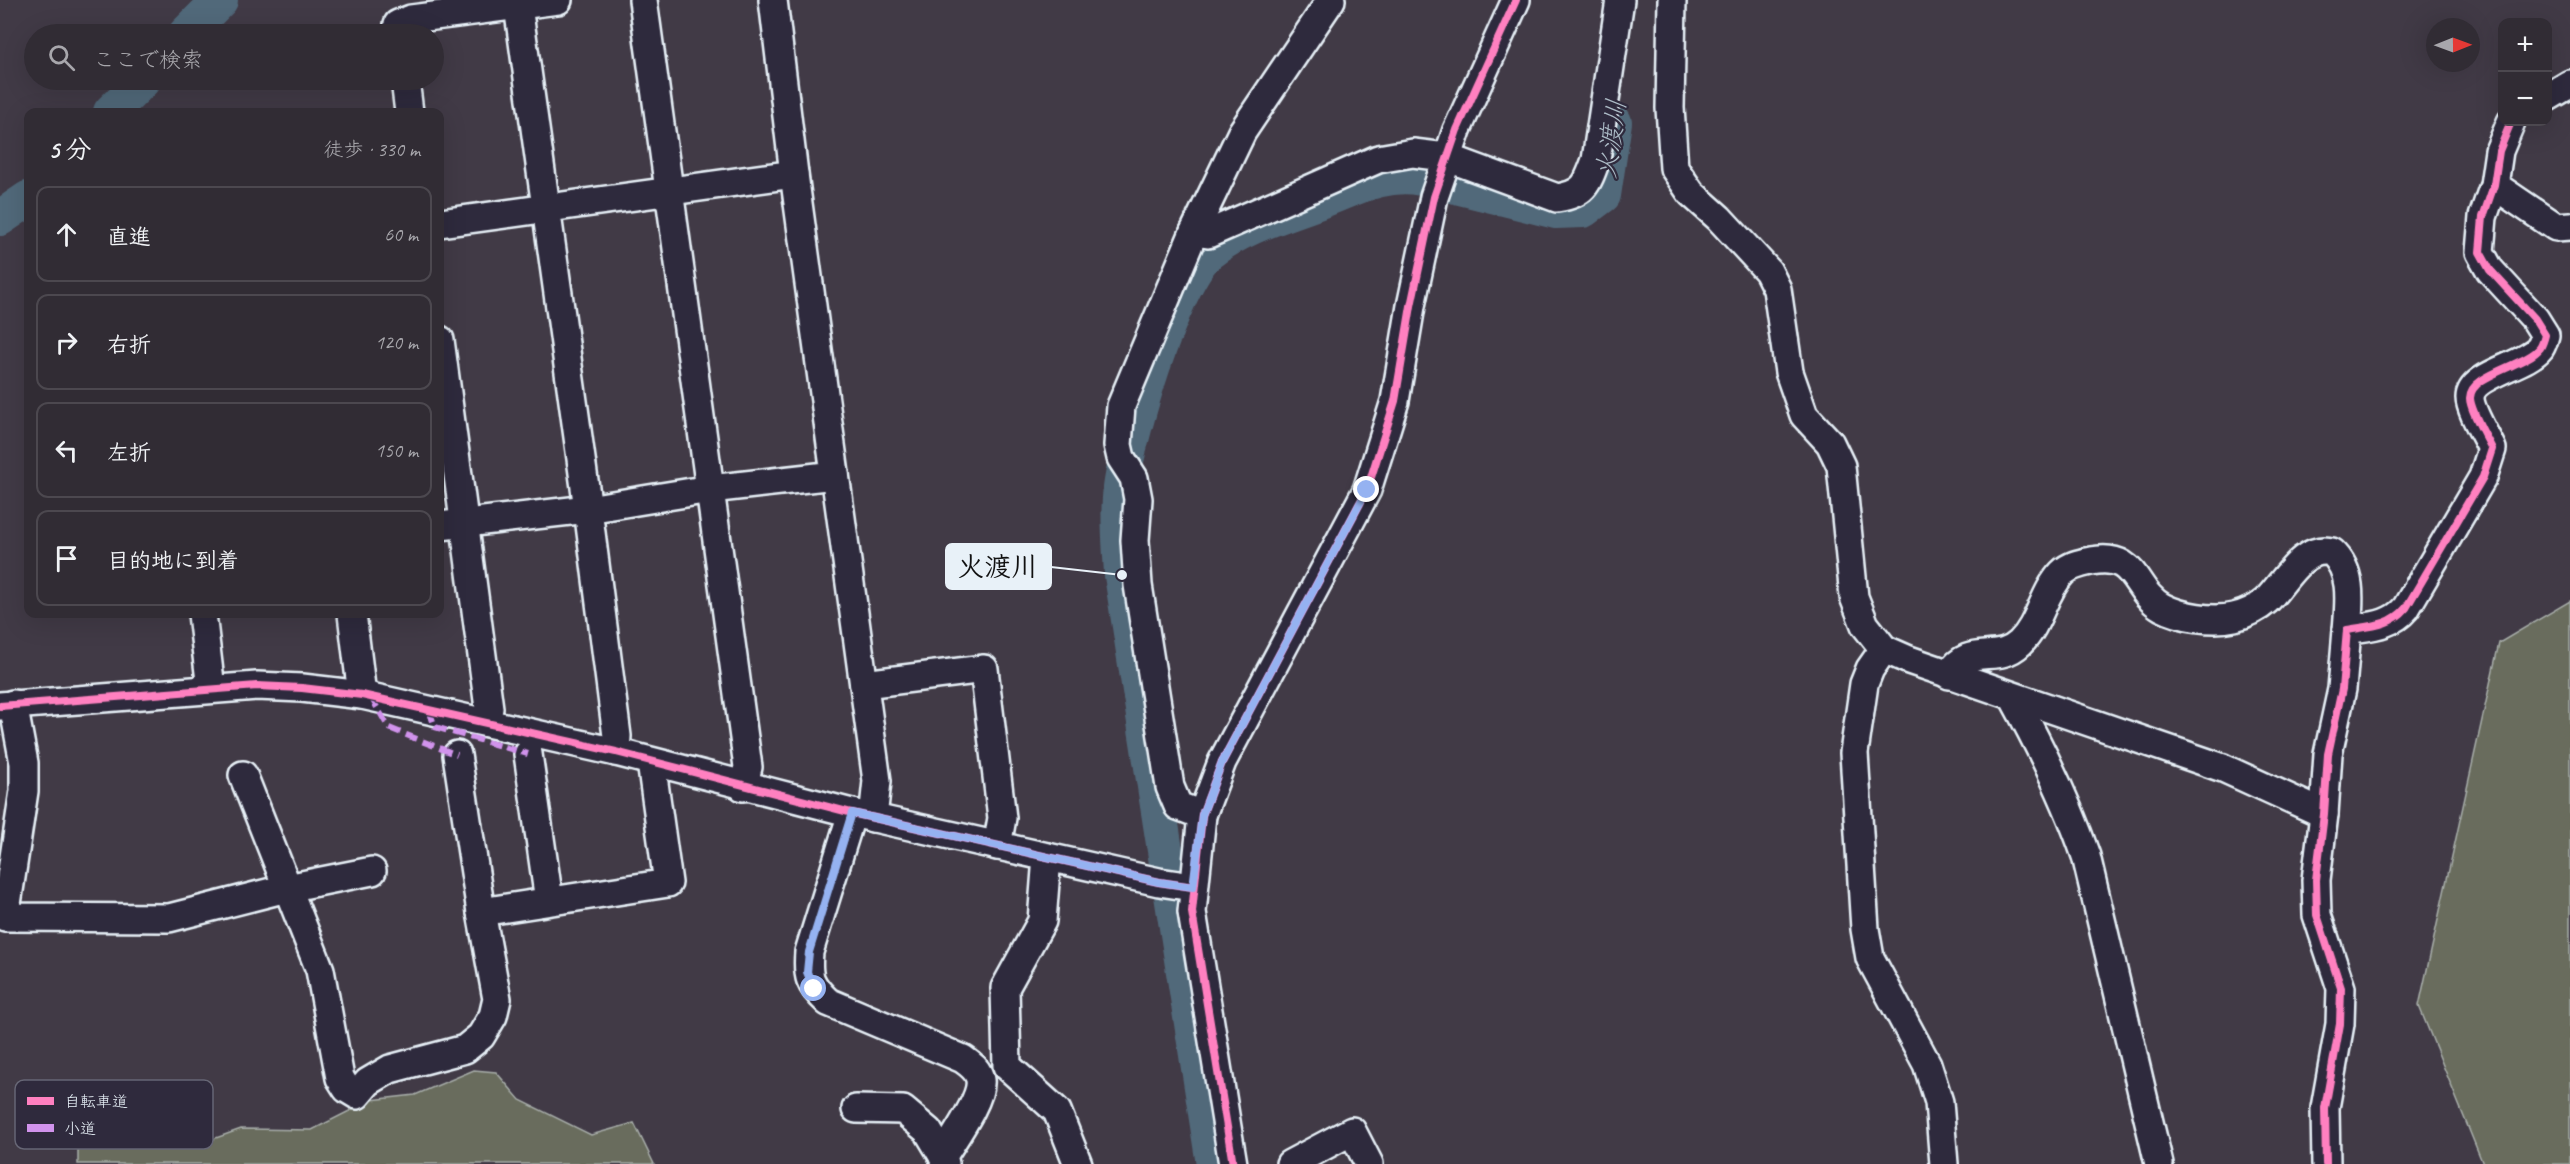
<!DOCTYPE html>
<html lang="ja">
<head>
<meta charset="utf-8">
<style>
  :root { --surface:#312c34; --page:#3d3840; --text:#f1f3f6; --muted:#a8a7ac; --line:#4c484f }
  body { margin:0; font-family:Caveat,"Klee One",sans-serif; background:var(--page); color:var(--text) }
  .controls { position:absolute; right:18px; top:18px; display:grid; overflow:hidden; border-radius:12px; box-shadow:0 6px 24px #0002 }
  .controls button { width:54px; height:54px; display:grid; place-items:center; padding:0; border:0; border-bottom:2px solid var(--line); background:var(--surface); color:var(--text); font:30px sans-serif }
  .compass { position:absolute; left:2426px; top:18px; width:54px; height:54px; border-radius:50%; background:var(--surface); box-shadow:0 6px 24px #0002; rotate:89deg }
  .stop { position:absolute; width:18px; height:18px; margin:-14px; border:4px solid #95b2f1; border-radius:50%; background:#fff }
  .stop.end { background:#95b2f1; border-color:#fff; box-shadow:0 2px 6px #0008 }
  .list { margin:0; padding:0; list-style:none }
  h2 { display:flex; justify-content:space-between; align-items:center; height:78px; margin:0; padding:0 24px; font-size:26px }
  h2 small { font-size:20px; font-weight:400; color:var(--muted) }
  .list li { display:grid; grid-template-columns:39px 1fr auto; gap:18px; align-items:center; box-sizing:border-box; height:96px; margin:0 12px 12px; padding:0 12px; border:2px solid var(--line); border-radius:12px }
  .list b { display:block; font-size:22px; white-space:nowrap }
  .list em { font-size:20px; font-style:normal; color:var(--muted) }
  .icon { flex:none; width:33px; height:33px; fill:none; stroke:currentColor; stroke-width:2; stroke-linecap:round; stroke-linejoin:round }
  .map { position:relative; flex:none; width:2570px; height:1164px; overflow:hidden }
  .search { position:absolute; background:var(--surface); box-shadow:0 6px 24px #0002; left:24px; top:24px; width:420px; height:66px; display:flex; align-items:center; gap:15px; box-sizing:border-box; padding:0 21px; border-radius:33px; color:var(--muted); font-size:22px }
  .panel { position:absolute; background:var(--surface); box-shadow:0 6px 24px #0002; left:24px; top:108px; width:420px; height:510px; border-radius:12px }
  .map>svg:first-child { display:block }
  .green { fill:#696c5d; stroke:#a8aeaa; stroke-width:1.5 }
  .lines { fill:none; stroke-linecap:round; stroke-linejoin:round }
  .river { stroke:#51697a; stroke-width:36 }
  .minor-casing { stroke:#e8f1f8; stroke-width:32 }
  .minor { stroke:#2f2a3d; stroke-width:27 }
  .quiet { stroke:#d193ec; stroke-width:6; stroke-dasharray:12 6; stroke-linecap:butt }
  .cycleway-casing { stroke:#2f2a3d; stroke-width:11 }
  .cycleway { stroke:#ff80c0; stroke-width:8 }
  .route { stroke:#95b2f1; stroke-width:8 }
  .labels { text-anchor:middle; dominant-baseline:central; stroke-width:4.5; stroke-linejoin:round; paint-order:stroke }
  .water-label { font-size:27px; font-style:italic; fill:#acbbc6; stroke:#2f2a3d }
  .key { fill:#2f2a3d; stroke:#666675; stroke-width:1.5 }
  .key-label { font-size:16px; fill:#e8f1f8 }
  .leader { fill:none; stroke:#e8f1f8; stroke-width:2 }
  .callout-dot { fill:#e8f1f8; stroke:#2f2a3d; stroke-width:2 }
  .callout { fill:#e8f1f8; stroke:#e8f1f8; stroke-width:2 }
  .callout-label { font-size:27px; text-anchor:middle; font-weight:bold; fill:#111 }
</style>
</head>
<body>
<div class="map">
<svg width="2570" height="1164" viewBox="0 0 2570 1164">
  <rect width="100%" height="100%" fill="#413a46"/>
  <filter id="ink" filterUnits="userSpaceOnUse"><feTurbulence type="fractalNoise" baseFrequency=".0167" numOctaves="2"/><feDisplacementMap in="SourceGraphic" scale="12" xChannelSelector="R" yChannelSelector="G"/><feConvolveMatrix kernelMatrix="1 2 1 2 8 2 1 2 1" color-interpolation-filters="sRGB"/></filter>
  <g filter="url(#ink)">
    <g class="green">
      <polygon points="2570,601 2570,1164 2483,1164 2419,1006 2499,643"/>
      <polygon points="474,1070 496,1072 520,1100 591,1135 634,1123 654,1164 78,1164 78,1130 131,1144 191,1147 241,1129 312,1130 371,1100 415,1095"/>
    </g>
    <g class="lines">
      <g class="river">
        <polyline points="186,34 220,0"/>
        <polyline points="111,112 143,80"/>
        <polyline points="1456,186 1556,211 1583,210 1603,195 1614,122"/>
        <polyline points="0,218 28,199"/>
        <path d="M 1214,1164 L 1122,575 C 1121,550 1118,523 1120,498 C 1123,450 1173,280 1209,252 C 1241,227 1279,216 1317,202 C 1350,190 1386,170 1421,178"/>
      </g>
      <defs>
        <g id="minor">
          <polyline points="643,0 748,767 743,787"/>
          <polyline points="773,0 794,174 877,781 873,818"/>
          <polyline points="1672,0 1670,108 1674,168 1691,193 1719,218 1768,271 1777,289 1789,372 1804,415 1830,443 1841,466 1854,597 1865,625 1884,649 1909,660 2223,768 2324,814"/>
          <polyline points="518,6 588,509 617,736 616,752"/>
          <polyline points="400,34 398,24 411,19 558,0"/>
          <polyline points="405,80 409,112"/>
          <polyline points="2548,97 2570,84"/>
          <polyline points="2494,185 2556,227 2570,226"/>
          <polyline points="440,223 794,174"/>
          <path d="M 1194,232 L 1208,234 L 1378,159 L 1413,153 L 1446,157 L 1557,198 C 1584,194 1587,185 1596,160 L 1620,0"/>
          <polyline points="440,340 489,708 486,722"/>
          <polyline points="440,526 588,509 710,489 835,475"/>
          <polyline points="202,614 211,689"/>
          <polyline points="352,614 362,695"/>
          <polyline points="1884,649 1870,669 1864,684 1854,753 1865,929 1870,958 1927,1064 1939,1102 1944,1164"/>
          <path d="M 1949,675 C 1970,641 1996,666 2020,643 C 2040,624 2043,593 2062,573 C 2070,565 2081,563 2091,561 C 2138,552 2132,590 2162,607 C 2181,617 2213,622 2234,617 C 2246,614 2257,609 2266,601 C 2284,584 2302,544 2332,552 C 2354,572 2349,604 2347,630"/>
          <polyline points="864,684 984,669 1002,818 997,846"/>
          <path d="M 2013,697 C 2041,748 2067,801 2086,856 L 2159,1164"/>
          <polyline points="13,704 24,763 24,791 5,917 169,918 287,888 372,871"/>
          <polyline points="0,706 257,686 302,688 362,695 616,752 852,813 1159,882 1193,887"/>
          <polyline points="528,754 549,901"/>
          <polyline points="243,775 320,970 340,1078 347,1089 357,1095 368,1082 390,1069 465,1049 481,1036 493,1016 497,999 481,912 457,755"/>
          <path d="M 852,813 L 809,952 C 807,977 809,984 828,1002 L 963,1059 C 970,1064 979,1070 980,1080 C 983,1098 953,1139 943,1156 L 945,1164"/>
          <polyline points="1202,815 1178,806 1170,787 1138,585 1135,540 1138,499 1134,478 1121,458 1118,445 1121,406 1194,232 1242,132 1331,0"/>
          <polyline points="1047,857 1042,921 1005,988 1007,1066 1057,1111 1078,1164"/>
          <polyline points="481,912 668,883 651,762"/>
          <polyline points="856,1109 903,1110 928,1131 943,1156"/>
          <polyline points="1233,1164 1192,912 1202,815 1222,762 1367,490 1395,401 1411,306 1434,197 1457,130 1516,0"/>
          <polyline points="1290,1164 1352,1131 1369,1164"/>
          <path d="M 2326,1164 L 2325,1108 L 2340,1024 L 2341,988 L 2317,915 L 2316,880 L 2324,814 L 2328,754 L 2342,689 L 2347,630 C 2370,626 2391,626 2406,608 L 2483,477 L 2492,449 C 2486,436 2470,410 2470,398 C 2470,374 2526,366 2540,348 C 2542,345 2544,339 2545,335 L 2535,319 L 2490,270 L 2480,252 L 2483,217 L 2494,185 L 2499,151 L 2511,122"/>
        </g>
      </defs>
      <use href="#minor" class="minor-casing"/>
      <use href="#minor" class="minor"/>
      <g class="quiet">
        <polyline points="371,697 389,728 457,755"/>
        <polyline points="429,710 435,727 528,754"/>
      </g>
      <defs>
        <g id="cycleway">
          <polyline points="0,706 257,686 302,688 362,695 616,752 852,813 1159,882 1193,887"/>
          <polyline points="1233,1164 1192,912 1202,815 1222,762 1367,490 1395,401 1411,306 1434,197 1457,130 1516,0"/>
          <path d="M 2326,1164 L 2325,1108 L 2340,1024 L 2341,988 L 2317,915 L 2316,880 L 2324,814 L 2328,754 L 2342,689 L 2347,630 C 2370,626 2391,626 2406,608 L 2483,477 L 2492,449 C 2486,436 2470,410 2470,398 C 2470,374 2526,366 2540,348 C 2542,345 2544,339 2545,335 L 2535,319 L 2490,270 L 2480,252 L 2483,217 L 2494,185 L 2499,151 L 2511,122"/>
        </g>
      </defs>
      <use href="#cycleway" class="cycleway-casing"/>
      <use href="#cycleway" class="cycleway"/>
    </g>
  </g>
  <g class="lines" filter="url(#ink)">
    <polyline class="route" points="814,989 807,972 809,952 852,813 1159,882 1193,887 1202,815 1222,762 1367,490"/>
  </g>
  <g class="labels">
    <g class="water-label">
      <text transform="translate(1611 139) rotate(-82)">火渡川</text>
    </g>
  </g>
  <rect x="15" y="1080" width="198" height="69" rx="9" class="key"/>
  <rect x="27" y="1097" width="27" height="8" fill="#ff80c0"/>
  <rect x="27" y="1124" width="27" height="8" fill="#d193ec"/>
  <g class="key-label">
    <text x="64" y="1107">自転車道</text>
    <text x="64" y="1134">小道</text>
  </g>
  <path class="leader" d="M1122 575L1051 567"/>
  <circle class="callout-dot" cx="1122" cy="575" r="6"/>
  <rect class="callout" x="946" y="544" width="105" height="45" rx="6"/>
  <g class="callout-label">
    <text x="998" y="576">火渡川</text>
  </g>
</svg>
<div class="controls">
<button>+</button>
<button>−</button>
</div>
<svg class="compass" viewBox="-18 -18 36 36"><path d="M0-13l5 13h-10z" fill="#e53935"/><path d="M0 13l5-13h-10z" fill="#a8a7ac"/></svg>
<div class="stop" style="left:814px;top:989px"></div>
<div class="stop end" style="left:1367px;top:490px"></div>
<div class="search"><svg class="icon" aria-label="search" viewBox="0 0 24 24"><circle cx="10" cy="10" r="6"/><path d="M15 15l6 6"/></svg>ここで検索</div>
<section class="panel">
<h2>5 分<small>徒歩 · 330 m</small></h2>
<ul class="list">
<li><svg class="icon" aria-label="ahead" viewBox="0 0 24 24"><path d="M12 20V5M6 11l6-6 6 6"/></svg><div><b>直進</b></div><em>60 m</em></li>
<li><svg class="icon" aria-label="right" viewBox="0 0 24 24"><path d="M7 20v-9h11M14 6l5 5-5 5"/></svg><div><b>右折</b></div><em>120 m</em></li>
<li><svg class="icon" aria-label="left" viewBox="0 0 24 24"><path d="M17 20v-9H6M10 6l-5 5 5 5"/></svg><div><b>左折</b></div><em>150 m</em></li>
<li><svg class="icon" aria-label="arrive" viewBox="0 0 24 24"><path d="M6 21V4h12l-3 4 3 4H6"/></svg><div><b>目的地に到着</b></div></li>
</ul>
</section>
</div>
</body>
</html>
